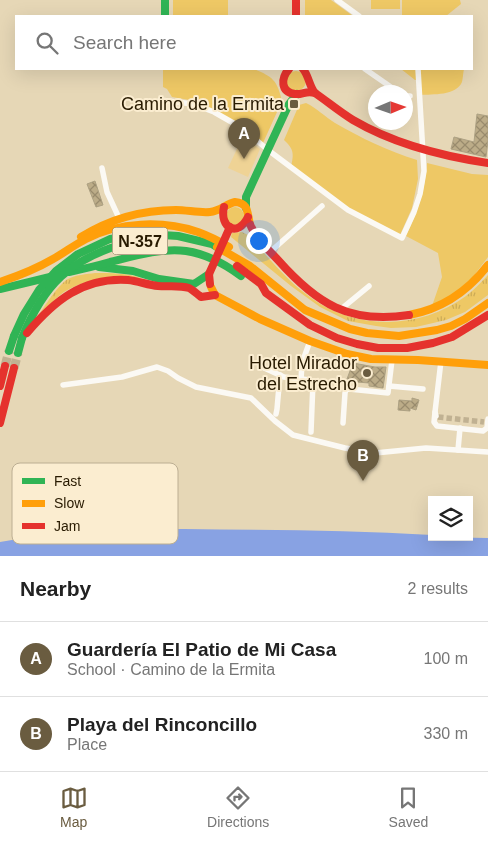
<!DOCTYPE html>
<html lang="en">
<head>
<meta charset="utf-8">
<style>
  :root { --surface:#fff; --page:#f2f2f2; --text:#222; --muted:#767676; --line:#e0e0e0; --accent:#6a5c40 }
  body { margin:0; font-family:Arial,sans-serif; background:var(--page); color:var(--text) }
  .controls { position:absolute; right:15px; bottom:15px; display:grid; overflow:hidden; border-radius:0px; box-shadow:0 5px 20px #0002 }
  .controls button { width:45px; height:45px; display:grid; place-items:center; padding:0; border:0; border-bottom:1px solid var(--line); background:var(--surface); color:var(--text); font:25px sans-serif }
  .compass { position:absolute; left:368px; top:85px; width:45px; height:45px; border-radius:50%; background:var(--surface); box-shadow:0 5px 20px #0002; rotate:88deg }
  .you { position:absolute; left:258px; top:240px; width:18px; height:18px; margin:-12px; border:4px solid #fff; border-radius:50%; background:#1a73e8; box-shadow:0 0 0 8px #1a73e833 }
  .badge { display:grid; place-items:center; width:32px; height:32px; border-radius:50%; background:var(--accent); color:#fff; font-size:16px; font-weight:700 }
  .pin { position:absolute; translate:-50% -41px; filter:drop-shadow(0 1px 2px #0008) }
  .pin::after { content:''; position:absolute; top:26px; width:18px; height:15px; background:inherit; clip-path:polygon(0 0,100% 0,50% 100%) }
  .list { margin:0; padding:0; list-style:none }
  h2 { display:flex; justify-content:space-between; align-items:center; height:65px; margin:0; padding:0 20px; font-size:21px }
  h2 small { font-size:16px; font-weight:400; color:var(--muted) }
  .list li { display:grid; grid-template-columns:32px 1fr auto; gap:15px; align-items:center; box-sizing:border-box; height:75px; padding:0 20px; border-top:1px solid var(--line) }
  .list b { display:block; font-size:19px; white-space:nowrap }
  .list p { margin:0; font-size:16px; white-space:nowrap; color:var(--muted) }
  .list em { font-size:16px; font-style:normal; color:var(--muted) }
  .icon { flex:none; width:28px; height:28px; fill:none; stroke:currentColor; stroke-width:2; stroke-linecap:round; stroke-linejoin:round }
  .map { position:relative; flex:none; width:488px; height:556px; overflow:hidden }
  .search { position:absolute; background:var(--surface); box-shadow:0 5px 20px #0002; left:15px; right:15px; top:15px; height:55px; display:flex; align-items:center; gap:12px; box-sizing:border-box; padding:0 18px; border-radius:0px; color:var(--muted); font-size:19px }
  .sheet { height:215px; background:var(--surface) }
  nav { display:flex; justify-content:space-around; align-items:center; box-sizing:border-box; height:70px; border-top:1px solid var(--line); background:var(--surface); font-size:14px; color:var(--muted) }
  nav a { display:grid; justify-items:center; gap:2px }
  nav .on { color:var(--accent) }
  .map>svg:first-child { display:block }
  .built { fill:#efd395 }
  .grass { fill:url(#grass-tufts) }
  .green { fill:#eec865 }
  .water { fill:#88a2e3 }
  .building { fill:url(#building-cross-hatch); stroke:#ada183 }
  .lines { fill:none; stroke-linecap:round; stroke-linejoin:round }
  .street-tunnel { stroke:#c0b192; stroke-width:5.5; stroke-dasharray:5.5 3; stroke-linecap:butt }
  .primary-tunnel { stroke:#c0b192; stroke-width:9; stroke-dasharray:9 4.5; stroke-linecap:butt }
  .street { stroke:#fbf9f4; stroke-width:5.5 }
  .fast { stroke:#30b455; stroke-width:8 }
  .slow { stroke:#ff9f0a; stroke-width:8 }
  .jam { stroke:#e5322d; stroke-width:8 }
  .poi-dot { fill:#6a5c40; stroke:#fbedd0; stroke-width:2 }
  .labels { text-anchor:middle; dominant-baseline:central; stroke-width:4; stroke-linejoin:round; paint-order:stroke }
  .shield { fill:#fbedd0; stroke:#67593e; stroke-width:1 }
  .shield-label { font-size:16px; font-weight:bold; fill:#281a00 }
  .poi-label { font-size:18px; fill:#281a00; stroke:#fbedd0; text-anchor:end }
  .key { fill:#fbedd0; stroke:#bcae92; stroke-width:1 }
  .key-label { font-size:14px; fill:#281a00 }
</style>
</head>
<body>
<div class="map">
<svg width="488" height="556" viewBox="0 0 488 556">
  <defs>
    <pattern id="grass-tufts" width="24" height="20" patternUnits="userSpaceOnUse" patternTransform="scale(1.25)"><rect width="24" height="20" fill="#eec865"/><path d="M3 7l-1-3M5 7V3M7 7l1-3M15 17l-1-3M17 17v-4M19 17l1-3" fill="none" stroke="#ccab56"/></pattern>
    <pattern id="building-cross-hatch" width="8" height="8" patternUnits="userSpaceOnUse" patternTransform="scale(1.25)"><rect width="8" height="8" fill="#bcac88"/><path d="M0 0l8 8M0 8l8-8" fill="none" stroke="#998b6d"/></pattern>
  </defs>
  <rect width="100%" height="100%" fill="#e6d7b6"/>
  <polygon class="built" points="243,136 260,149 248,177 228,168"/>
  <g class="grass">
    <path d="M 242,232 L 248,235 C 267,256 286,280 310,297 C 356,331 420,330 466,296 C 474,290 481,282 488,275 L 488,295 L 465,312 L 446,320 L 416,327 L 391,328 L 376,326 L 348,321 L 320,307 L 291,286 L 231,237 L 232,233 Z"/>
    <path d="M 95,273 C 111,273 126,273 141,278 C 114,277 88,277 64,292 C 56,298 48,306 40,313 C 46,304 59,284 68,279 C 75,275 87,274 95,273 Z"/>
  </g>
  <g class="green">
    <rect x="173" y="0" width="55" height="16"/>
    <polygon points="305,0 331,0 353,16 305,16"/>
    <rect x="371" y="0" width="29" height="9"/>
    <polygon points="402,0 460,0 461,4 446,16 402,16"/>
    <path d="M 163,69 L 254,69 C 273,77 277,80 282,101 L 263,143 L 211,108 L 195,101 L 172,97 L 167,89 L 163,87 Z"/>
    <path d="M 401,69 L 464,69 C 463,73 463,78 462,82 C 456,96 433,94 420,95 L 419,80 L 415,80 Z"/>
    <circle cx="296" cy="81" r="10"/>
    <path d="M 306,103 C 317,108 325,117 335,123 C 361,138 388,151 417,160 L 418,179 L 412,208 L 400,235 L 350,209 L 291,167 C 294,154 294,149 284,140 L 299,105 Z"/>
    <path d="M 427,163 L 472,174 L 488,175 L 488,257 L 472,278 L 452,296 L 432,306 L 442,277 L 438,253 L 406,236 C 418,210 425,192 427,163 Z"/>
    <circle cx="235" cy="216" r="9"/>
  </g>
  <path class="water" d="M 184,529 C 266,530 349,530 432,535 L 432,537 L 488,538 L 488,556 L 0,556 L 0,542 L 72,530 Z"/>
  <g class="building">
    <polygon points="477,114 488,116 488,141 486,157 451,149 454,137 474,142"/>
    <polygon points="95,181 103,205 96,207 87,184"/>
    <polygon points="353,363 375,367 386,367 383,388 369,386 369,383 357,382 347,379"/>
    <polygon points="412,398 419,400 416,410 410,408 410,411 398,410 399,400 412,401"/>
  </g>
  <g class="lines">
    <polyline class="street-tunnel" points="438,417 484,422"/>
    <g class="primary-tunnel">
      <polyline points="5,366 9,351"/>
      <polyline points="14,368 18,353"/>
    </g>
    <g class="street">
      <polyline points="337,0 359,16"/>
      <polyline points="365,69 398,92"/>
      <polyline points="406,96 410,96"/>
      <polyline points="160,100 193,104 214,112 242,128 268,150 348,210 402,238 414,212 420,194 424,171 418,69"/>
      <polyline points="102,168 107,192 119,218"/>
      <polyline points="270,252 322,206"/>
      <polyline points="341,309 369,286"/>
      <polyline points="262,367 284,377 310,380 313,382 311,432"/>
      <polyline points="301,380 302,363 310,341"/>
      <polyline points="63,385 122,377 157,367 168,371 178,378 196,387 251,398 275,421 293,435 345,448 375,453 426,448 488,452"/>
      <polyline points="389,386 423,389"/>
      <polyline points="435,412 434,422 437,426 483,431 487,428 488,419"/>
      <polyline points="276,414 277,409 280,375"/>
      <polyline points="436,416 435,412 441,361"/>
      <polyline points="343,423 345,393 346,390 349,389 388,393 392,360"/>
      <polyline points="458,450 460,428"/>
    </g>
    <g class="fast">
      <polyline points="165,0 165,16"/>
      <polyline points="246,208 246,197 289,104 297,94"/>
      <polyline points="99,267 133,271 159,279 194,284 209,274"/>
      <path d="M 69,272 C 83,269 96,266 110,262 C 134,256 160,248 186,251 C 206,254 225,264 241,276"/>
      <polyline points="0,289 50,277"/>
      <polyline points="14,336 24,314 39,290 56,271 78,254 110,239 146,234 178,236 212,244 217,247"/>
      <path d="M 22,338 C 44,284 70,259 126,243"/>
      <polyline points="9,351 14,336"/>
      <polyline points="18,353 22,338"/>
    </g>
    <g class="slow">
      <path d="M 81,237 C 110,219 141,210 176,210 C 187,210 199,213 210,212 C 220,211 226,204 235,202 C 249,203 247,213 250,224"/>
      <polyline points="217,247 250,266 305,310 350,329 367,333 399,336 437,330 451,326 465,319 488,303"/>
      <path d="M 0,282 C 18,276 36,269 53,259 C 64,253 74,245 86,239 C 119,222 162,220 198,232 C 209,236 219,241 229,247"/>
      <polyline points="211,287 215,295 260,319 310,341 347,354 371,359 418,360 488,365"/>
      <path d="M 409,315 C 442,309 468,291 488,265"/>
    </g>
    <g class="jam">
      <polyline points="296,0 296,16"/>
      <path d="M 289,69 C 281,78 280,92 295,94 C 303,95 306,90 315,93"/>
      <path d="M 303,69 C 309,76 309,86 315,93 C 328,102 340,112 353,120 C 394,144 441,156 488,163"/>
      <path d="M 224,207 C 219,228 238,238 248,217"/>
      <path d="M 250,224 C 255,238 268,249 278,260 C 317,304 349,324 409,315"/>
      <polyline points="237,266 261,284 266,293 310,325 337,338 357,344 378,348 407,348 433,343 452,337 488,315"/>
      <polyline points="210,284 209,274 230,227"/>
      <path d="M 27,333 C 54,301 83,277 128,280 C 138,281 148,285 158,286 C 168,287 179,285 189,288 C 193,290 197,294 201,297 L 215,295"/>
      <polyline points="0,386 5,366"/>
      <polyline points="0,423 14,368"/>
    </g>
  </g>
  <g class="poi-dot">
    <rect x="289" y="99" width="10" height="10" rx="2.5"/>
    <circle cx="367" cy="373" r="5"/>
  </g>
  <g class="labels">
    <rect class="shield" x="112.5" y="227.5" width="55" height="27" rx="4"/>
    <g class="shield-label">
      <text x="140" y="241">N-357</text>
    </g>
    <g class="poi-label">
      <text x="284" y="104">Camino de la Ermita</text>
      <text x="357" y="363">Hotel Mirador<tspan x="357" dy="21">del Estrecho</tspan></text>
    </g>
  </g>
  <rect x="12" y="463" width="166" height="81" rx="8" class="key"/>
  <rect x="22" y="478" width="23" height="6" fill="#30b455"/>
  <rect x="22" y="500" width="23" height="7" fill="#ff9f0a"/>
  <rect x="22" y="523" width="23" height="6" fill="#e5322d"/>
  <g class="key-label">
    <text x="54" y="486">Fast</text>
    <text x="54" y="508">Slow</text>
    <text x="54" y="531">Jam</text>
  </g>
</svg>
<div class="controls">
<button><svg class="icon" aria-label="layers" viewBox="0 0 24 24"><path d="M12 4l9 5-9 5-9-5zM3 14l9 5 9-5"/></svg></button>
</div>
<svg class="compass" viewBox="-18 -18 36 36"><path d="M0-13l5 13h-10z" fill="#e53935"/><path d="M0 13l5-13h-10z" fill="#767676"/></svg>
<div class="you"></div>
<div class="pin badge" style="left:244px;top:159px">A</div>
<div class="pin badge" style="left:363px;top:481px">B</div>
<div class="search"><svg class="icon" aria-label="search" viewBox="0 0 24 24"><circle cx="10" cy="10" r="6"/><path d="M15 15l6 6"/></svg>Search here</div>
</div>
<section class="sheet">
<h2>Nearby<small>2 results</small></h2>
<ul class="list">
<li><span class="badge">A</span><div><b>Guardería El Patio de Mi Casa</b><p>School · Camino de la Ermita</p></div><em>100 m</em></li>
<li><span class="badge">B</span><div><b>Playa del Rinconcillo</b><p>Place</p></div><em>330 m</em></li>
</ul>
</section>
<nav>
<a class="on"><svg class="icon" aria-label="map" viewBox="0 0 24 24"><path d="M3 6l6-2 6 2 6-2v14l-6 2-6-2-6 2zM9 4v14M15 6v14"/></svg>Map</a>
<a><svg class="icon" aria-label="directions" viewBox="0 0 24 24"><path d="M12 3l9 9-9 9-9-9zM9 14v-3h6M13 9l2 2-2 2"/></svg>Directions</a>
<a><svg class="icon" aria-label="saved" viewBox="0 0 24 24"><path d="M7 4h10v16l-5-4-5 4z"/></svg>Saved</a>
</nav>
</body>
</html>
